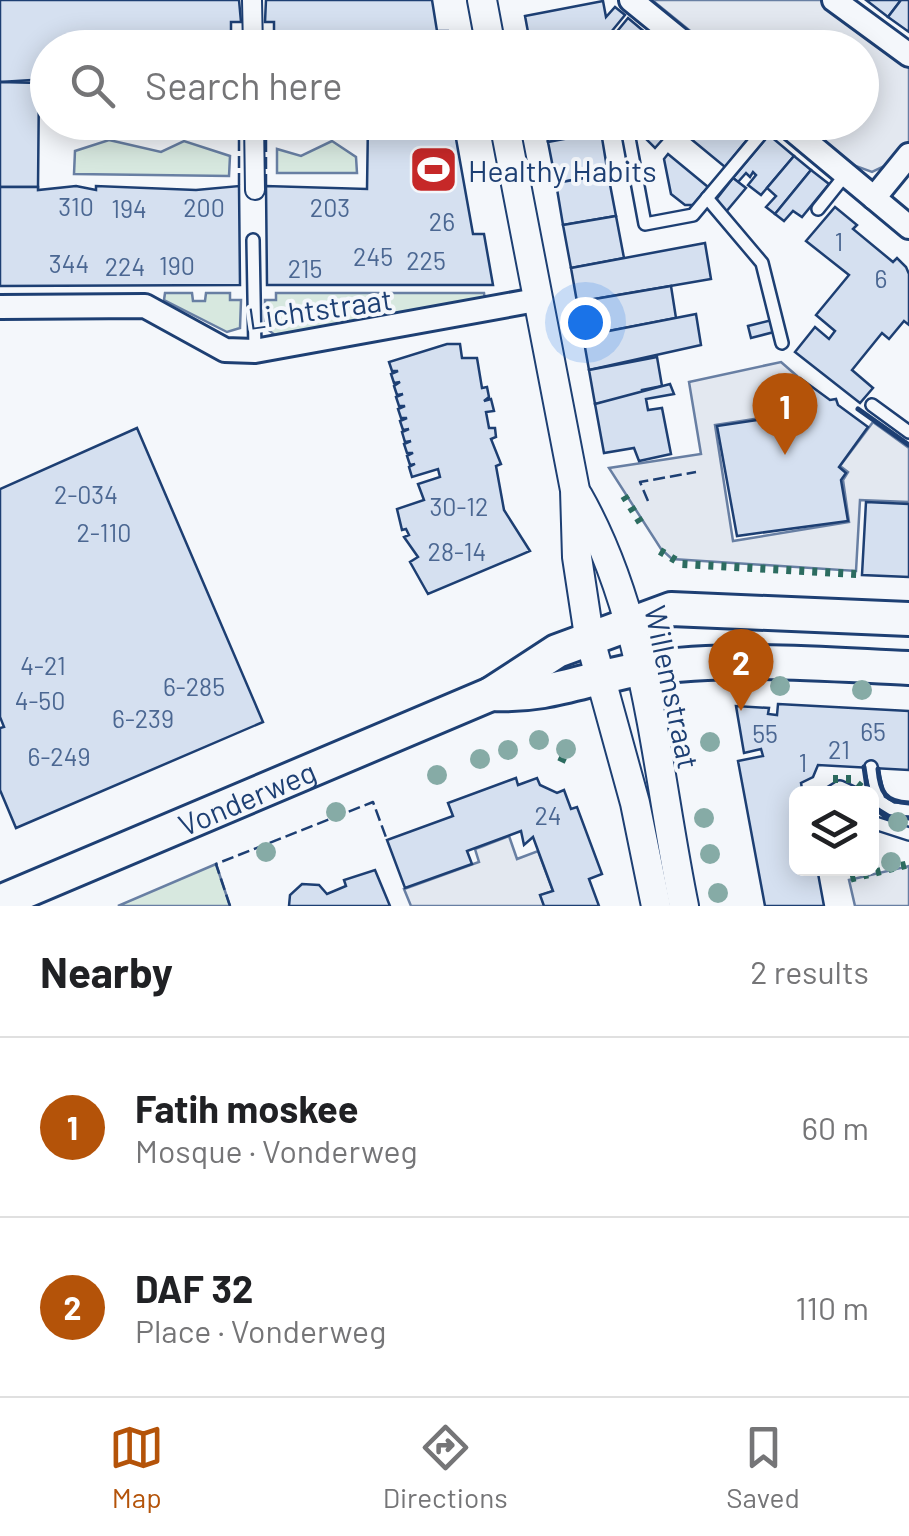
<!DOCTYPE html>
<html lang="en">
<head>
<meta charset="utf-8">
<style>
  :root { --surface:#fff; --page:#f6f6f6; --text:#202124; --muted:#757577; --line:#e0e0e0; --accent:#b45309 }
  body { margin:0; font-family:Barlow,sans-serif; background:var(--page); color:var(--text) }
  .controls { position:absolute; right:30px; bottom:30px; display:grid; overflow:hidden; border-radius:15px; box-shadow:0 5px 25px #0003 }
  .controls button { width:90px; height:90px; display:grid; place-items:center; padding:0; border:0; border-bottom:2px solid var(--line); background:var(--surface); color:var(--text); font:50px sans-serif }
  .you { position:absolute; left:585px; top:322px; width:35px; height:35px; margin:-25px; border:8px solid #fff; border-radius:50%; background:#1a73e8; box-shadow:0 0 0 15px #1a73e833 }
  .badge { display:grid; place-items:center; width:65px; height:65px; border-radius:50%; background:var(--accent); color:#fff; font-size:32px; font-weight:700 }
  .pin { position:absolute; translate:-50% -82px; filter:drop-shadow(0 2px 5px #0008) }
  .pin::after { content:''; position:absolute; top:52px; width:35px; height:30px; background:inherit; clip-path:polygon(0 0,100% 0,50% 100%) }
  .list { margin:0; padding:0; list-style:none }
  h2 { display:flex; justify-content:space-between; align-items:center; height:130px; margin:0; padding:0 40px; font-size:42px }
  h2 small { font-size:32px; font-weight:400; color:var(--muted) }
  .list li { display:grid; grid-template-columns:65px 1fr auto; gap:30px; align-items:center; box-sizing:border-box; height:180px; padding:0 40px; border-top:2px solid var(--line) }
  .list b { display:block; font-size:38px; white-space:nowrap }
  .list p { margin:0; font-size:32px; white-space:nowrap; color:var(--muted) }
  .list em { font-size:32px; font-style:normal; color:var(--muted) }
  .icon { flex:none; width:55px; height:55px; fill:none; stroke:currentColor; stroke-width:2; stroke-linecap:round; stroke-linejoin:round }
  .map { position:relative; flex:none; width:909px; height:906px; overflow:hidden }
  .search { position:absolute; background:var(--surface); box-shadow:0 5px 25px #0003; left:30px; right:30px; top:30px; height:110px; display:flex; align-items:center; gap:25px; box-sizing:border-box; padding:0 35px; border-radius:55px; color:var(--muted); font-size:38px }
  .sheet { height:490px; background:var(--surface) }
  nav { display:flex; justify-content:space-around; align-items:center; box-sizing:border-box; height:140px; border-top:2px solid var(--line); background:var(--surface); font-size:28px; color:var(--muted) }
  nav a { display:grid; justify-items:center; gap:5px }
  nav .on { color:var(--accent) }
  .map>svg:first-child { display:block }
  .green { fill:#d7e8df; stroke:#687fa3; stroke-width:2.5 }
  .parking { fill:#e3e8f0; stroke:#687fa3; stroke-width:2.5 }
  .building { fill:#d5e0f0; stroke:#1d3f73; stroke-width:2.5 }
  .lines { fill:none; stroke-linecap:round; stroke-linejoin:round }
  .service-casing { stroke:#1d3f73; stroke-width:16 }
  .pedestrian-casing { stroke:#1d3f73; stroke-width:22 }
  .minor-casing { stroke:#1d3f73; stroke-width:28 }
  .tertiary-casing { stroke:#1d3f73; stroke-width:32 }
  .secondary-casing { stroke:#1d3f73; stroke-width:38 }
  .service { stroke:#f4f7fb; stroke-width:11 }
  .pedestrian { stroke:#f4f7fb; stroke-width:18 }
  .minor { stroke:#f4f7fb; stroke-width:22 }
  .tertiary { stroke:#f4f7fb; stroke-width:28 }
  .secondary { stroke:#f4f7fb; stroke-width:32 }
  .hedge { stroke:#2c6c60; stroke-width:8; stroke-dasharray:5 8; stroke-linecap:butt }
  .fence { stroke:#1d3f73; stroke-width:2.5; stroke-dasharray:12 5; stroke-linecap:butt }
  .wall { stroke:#1d3f73; stroke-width:5 }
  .tree { fill:#86aba6 }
  .labels { text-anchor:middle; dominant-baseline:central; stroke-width:8; stroke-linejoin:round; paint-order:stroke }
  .number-label { font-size:25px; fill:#4b6792 }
  .poi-label { font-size:30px; fill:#1d3f73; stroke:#f4f7fb; text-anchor:start }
  .street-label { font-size:30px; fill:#1d3f73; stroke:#f4f7fb }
</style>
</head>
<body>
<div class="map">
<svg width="909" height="906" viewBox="0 0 909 906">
  <rect width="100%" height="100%" fill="#f4f7fb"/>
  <g class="green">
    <polygon points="109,140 161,152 184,141 230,156 229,176 74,174 75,151"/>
    <polygon points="332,141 356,157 357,173 277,173 277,149 301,156"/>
    <polygon points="192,293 193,301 205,301 206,293 230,293 230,300 241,300 240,328 227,332 164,300 165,293"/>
    <polygon points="276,293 484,293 485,300 277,337 265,327 265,300 276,300"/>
    <polygon points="216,864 230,906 118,906"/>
  </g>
  <g class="parking">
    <polygon points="652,0 825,0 909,62 909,142 893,162 872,172 850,164 800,123 862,122 862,48 710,47"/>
    <polygon points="781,362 797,376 767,417 715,425 733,541 849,522 843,480 848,472 840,466 873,422 909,448 909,502 860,500 856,571 672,559 661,549 609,468 701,454 689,382"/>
    <polygon points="509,836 517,859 538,851 553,891 541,895 544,906 411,906 404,889 479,862 475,849"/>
    <polygon points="909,866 909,906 855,906 849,880"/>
  </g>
  <g class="building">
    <polygon points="0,0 239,0 241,22 231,22 231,43 241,44 48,48 48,79 0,82"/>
    <polygon points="266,0 432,0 437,31 448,31 451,48 266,48 265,43 274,43 274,22 265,22"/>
    <polygon points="866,0 901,0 888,17"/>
    <polygon points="901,0 909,0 909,32 888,17"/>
    <polygon points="603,1 606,17 615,7 625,15 598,48 583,40 531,48 525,16"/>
    <polygon points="628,18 647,34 636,48 610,48 606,45"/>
    <polygon points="0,82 39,83 38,187 0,187"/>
    <polygon points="368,122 453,122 473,234 484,234 493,285 267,285 266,186 367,189"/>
    <polygon points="544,122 599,122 601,132 548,142"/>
    <polygon points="659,122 678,122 655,148 646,139"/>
    <polygon points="695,122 754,122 758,126 725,167 685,134"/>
    <polygon points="601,132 608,174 556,183 548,142"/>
    <polygon points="769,135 794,156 761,195 748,185 756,175 753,172 750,177 746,173 738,182 733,178"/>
    <polygon points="668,154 708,187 693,205 685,205 671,194 664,159"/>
    <polygon points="794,156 811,170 775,214 766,207 776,196 767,188"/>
    <polygon points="811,170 829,184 802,217 793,211 784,221 775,214"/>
    <polygon points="608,174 616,216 563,225 556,183"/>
    <polygon points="733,178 746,188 725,213 715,201"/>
    <polygon points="76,186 96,190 96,186 196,190 239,186 240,285 0,286 0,187 38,187 38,190"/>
    <polygon points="835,207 857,225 853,229 893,262 897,258 906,267 909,274 909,325 904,321 889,339 882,333 852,370 873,388 860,403 795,352 815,327 829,339 835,331 816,315 849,275 806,241"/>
    <polygon points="616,216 624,258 571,268 563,225"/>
    <polygon points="705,243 711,279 577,302 571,268"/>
    <polygon points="671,286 676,318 583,336 577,302"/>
    <polygon points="696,314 701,345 589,370 583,336"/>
    <polygon points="772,320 774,332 751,338 748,326"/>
    <polygon points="447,344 460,344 462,358 477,358 482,388 487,387 489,397 484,401 491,399 494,411 486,412 489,428 495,428 496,437 491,439 501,464 496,466 504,510 530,551 428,594 410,562 418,557 404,537 409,535 406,529 402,530 397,509 424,500 418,484 440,477 438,469 412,477 409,467 415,464 410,465 407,456 413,453 407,453 404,444 411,441 405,442 402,432 409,429 403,430 400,421 407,418 401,418 398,409 405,406 399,406 396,397 403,394 397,395 394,386 400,382 394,383 391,374 398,371 392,371 389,362"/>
    <polygon points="657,357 662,386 642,390 643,395 595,404 589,370"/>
    <polygon points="800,378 830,400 836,399 838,405 868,427 839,467 846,473 841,480 848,521 737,536 717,426 770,418"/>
    <polygon points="670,384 674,394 646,399 648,410 662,408 671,454 639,461 634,448 604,453 595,404"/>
    <polygon points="137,428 263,722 16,828 0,790 0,728 4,727 0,717 0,489"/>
    <polygon points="866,502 909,504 909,577 862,575"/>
    <polygon points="778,704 909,711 909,770 818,765 813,777 801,783 803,794 796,794 796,868 817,868 824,906 765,906 738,761 763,756 761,749 744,753 736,706 769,708 768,714 777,715"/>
    <polygon points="516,778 518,785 537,778 540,785 557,793 564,790 571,809 577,807 602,874 589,879 599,906 544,906 540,895 553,891 533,837 524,845 521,831 467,851 472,864 405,888 387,840 453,816 448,803"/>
    <polygon points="375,870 390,906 289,906 290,895 302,884 319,885 327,894 346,886 344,880"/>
  </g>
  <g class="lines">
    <defs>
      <g id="service">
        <polyline points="629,138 645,224 693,215 771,122"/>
        <polyline points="707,198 762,263 782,343"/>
        <polyline points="818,209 846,174"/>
        <polyline points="253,240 255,351"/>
        <polyline points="872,405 909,432"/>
        <polyline points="871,767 879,801 892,809 909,810"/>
        <polyline points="829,794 840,787 855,794"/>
        <polyline points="872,822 909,834"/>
      </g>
      <g id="pedestrian">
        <polyline points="252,0 253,48"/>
        <polyline points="254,122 255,190"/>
      </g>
      <g id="minor">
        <polyline points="631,0 690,48"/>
        <polyline points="834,0 909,55"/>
        <polyline points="783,122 909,227"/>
        <polyline points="874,198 909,155"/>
        <polyline points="0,307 145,306 225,350 255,351 536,300"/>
      </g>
      <g id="tertiary">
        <polyline points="482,0 491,48"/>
        <polyline points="504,122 575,490 577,557 589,636 635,803 656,906"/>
        <path d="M 578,496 C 648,619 656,770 684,906"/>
      </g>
      <g id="secondary">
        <path d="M 491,694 C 551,697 585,678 641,669 C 730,656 820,664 909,668"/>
        <path id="s1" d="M 0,902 L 491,694 L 557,651 L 671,609 L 909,619"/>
      </g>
    </defs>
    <use href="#service" class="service-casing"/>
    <use href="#pedestrian" class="pedestrian-casing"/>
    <use href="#minor" class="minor-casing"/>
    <use href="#tertiary" class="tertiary-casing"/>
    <use href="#secondary" class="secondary-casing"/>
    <use href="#service" class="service"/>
    <use href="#pedestrian" class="pedestrian"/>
    <use href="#minor" class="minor"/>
    <use href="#tertiary" class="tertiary"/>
    <use href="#secondary" class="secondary"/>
    <g class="hedge">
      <polyline points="624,496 644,528"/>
      <polyline points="660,551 682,564 857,574"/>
      <polyline points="561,762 568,747"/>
      <polyline points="833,779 851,779 866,791"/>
      <polyline points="846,868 849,879 909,864"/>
    </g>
    <g class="fence">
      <polyline points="239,122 239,186"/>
      <polyline points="266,186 266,122"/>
      <polyline points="648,501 640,482 696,472"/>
      <polyline points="230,906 216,864 373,802 387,840"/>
    </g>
    <g class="wall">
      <polyline points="858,409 909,445"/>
      <polyline points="864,767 868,794"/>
      <path d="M 878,769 C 880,792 885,802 909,803"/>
      <polyline points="872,805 886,817 909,818"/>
    </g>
  </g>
  <g class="tree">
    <circle cx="780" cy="686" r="10"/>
    <circle cx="862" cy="690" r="10"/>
    <circle cx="539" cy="740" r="10"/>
    <circle cx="710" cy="742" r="10"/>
    <circle cx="566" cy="749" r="10"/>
    <circle cx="508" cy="750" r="10"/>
    <circle cx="480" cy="759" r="10"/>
    <circle cx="437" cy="775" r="10"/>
    <circle cx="336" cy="812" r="10"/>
    <circle cx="704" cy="818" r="10"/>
    <circle cx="898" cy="822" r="10"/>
    <circle cx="266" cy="852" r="10"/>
    <circle cx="710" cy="854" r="10"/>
    <circle cx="891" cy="862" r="10"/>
    <circle cx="718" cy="893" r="10"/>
  </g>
  <defs>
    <symbol id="stadium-square" viewBox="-11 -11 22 22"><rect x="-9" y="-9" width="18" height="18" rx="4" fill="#c62828" stroke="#f4f7fb"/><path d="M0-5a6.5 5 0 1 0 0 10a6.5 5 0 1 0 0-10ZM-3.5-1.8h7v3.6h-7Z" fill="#fff"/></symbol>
  </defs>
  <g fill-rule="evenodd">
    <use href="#stadium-square" x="406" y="142" width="55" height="55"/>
  </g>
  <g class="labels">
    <g class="number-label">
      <text x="76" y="206">310</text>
      <text x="204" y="207">200</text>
      <text x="330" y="207">203</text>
      <text x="129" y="208">194</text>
      <text x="442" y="221">26</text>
      <text x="839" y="241">1</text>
      <text x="373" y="256">245</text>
      <text x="426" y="260">225</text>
      <text x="69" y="263">344</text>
      <text x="177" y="265">190</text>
      <text x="125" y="266">224</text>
      <text x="305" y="268">215</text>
      <text x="881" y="278">6</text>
      <text x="86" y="494">2-034</text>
      <text x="459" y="506">30-12</text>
      <text x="104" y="532">2-110</text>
      <text x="457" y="551">28-14</text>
      <text x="43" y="665">4-21</text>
      <text x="194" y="686">6-285</text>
      <text x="40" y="700">4-50</text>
      <text x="143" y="718">6-239</text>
      <text x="873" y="731">65</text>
      <text x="765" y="733">55</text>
      <text x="839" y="749">21</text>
      <text x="59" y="756">6-249</text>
      <text x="803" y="762">1</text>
      <text x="548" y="815">24</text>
    </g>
    <g class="poi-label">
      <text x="468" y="170">Healthy Habits</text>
    </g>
    <g class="street-label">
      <text transform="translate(320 308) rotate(-8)">Lichtstraat</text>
      <text transform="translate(673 687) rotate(78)">Willemstraat</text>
      <text stroke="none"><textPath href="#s1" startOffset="268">Vonderweg</textPath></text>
    </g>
  </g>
</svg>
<div class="controls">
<button><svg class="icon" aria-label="layers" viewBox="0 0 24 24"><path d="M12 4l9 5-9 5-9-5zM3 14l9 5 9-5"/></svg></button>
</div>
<div class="you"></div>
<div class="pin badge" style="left:785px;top:455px">1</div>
<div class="pin badge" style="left:741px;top:711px">2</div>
<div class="search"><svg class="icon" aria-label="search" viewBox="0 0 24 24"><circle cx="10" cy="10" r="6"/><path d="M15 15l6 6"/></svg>Search here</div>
</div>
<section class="sheet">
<h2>Nearby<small>2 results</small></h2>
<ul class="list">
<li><span class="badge">1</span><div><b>Fatih moskee</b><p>Mosque · Vonderweg</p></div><em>60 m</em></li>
<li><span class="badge">2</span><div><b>DAF 32</b><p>Place · Vonderweg</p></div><em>110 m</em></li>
</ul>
</section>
<nav>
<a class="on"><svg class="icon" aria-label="map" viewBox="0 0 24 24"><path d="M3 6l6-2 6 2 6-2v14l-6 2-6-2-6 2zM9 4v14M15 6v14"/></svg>Map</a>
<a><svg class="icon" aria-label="directions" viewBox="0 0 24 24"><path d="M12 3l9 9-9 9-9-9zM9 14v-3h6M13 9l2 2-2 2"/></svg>Directions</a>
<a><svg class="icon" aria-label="saved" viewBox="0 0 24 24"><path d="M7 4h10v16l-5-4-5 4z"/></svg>Saved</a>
</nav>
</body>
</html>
